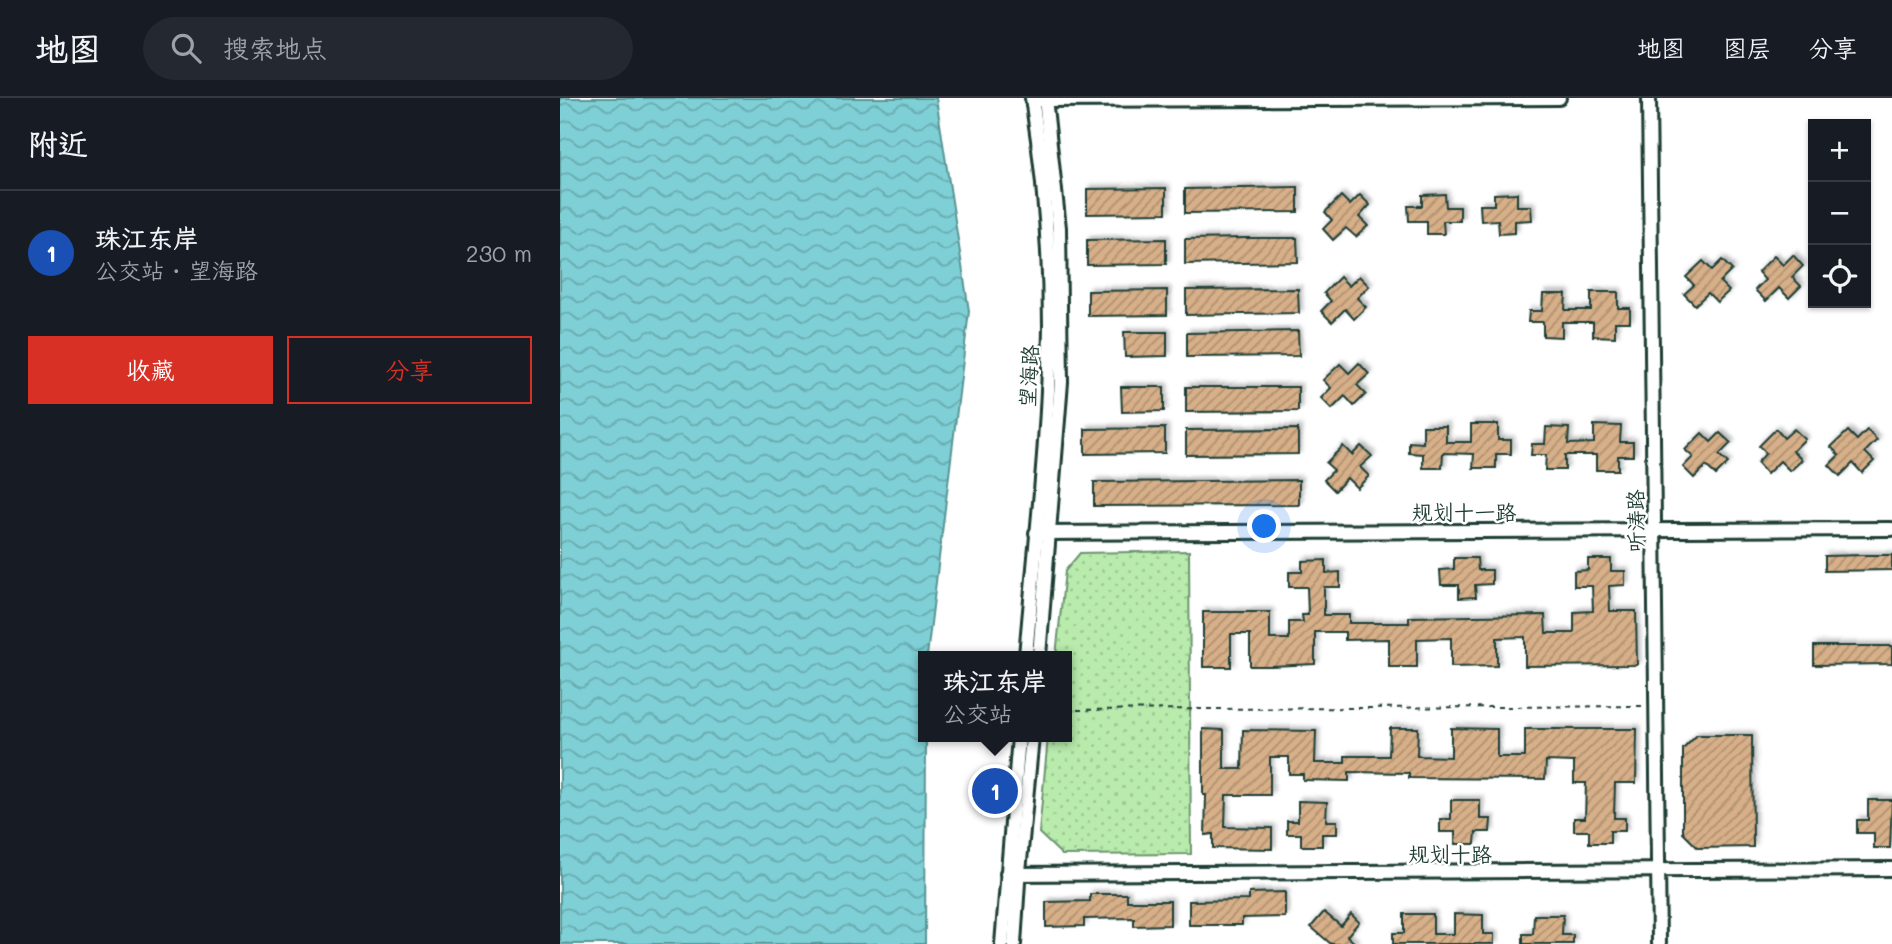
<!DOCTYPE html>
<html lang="zh">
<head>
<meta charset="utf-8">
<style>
  :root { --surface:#171b24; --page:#242831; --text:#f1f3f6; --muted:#9ea1a6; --line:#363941; --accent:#d93025 }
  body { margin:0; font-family:Mali,"LXGW WenKai TC",sans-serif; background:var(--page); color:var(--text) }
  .controls { position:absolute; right:21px; top:21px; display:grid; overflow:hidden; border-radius:0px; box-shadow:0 2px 5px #0004 }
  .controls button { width:63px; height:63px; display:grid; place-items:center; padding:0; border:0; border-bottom:2px solid var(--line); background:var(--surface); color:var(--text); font:35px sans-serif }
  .you { position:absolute; left:705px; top:429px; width:24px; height:24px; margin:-18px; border:5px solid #fff; border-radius:50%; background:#1a73e8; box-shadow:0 0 0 10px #1a73e833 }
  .badge { display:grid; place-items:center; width:46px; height:46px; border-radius:50%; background:var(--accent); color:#fff; font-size:23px; font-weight:700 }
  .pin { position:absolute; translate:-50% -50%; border:4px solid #fff; box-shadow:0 2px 7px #0006 }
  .popup { position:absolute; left:358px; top:553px; width:154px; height:91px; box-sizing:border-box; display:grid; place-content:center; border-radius:0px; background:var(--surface); filter:drop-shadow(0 2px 5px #0005); font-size:23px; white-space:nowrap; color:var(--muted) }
  .popup b { font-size:26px; color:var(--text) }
  .popup::after { content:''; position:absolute; left:50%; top:100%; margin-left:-14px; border:14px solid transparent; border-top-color:var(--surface) }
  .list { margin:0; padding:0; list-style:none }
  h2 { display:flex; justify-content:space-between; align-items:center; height:91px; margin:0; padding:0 28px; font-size:30px }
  h2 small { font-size:23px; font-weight:400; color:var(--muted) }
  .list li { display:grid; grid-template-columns:46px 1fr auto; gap:21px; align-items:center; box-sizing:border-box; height:126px; padding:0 28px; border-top:2px solid var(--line) }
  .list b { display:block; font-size:26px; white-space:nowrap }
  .list p { margin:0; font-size:23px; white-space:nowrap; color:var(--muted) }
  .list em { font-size:23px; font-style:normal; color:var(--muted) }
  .actions { display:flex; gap:14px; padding:21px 28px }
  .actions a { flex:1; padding:16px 0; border:2px solid var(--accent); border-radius:0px; text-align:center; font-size:24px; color:var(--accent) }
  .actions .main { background:var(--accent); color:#fff }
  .icon { flex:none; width:38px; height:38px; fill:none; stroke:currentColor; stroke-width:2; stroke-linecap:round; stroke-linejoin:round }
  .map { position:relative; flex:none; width:1332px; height:846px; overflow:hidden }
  header { display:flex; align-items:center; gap:42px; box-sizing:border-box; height:98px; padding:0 35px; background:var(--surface); border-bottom:2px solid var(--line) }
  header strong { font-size:33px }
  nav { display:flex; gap:38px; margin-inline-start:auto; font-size:24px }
  .search { width:490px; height:63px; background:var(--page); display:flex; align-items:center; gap:18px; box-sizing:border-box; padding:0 24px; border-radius:38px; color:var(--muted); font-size:26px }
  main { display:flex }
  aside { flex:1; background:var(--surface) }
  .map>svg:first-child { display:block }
  .park { fill:url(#park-dots); stroke:#6c9470; stroke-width:2 }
  .water { fill:url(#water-waves); stroke:#599595; stroke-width:2 }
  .building { fill:url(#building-hatch); stroke:#1f3d34; stroke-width:2; filter:url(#shadow) }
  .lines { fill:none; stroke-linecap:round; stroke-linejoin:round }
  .minor-casing { stroke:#1f3d34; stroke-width:18 }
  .path { stroke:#1f3d34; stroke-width:2; stroke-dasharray:5 5; stroke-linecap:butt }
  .minor { stroke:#fff; stroke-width:12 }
  .labels { text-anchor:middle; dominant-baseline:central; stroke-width:5; stroke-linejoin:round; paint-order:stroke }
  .street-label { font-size:21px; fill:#1f3d34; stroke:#fff }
</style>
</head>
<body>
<header>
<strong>地图</strong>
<div class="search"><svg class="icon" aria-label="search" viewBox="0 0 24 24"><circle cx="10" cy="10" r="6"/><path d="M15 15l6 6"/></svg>搜索地点</div>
<nav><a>地图</a><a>图层</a><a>分享</a></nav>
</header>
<main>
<aside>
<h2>附近<small></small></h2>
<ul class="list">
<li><span class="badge" style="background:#1a4fb4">1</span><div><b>珠江东岸</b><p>公交站 · 望海路</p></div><em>230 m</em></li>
</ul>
<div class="actions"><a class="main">收藏</a><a>分享</a></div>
</aside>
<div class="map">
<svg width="1332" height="846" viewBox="0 0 1332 846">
  <defs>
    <pattern id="park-dots" width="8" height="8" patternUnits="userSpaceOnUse" patternTransform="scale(1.75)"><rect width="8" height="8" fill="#b8ebac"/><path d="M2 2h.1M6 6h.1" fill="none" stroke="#9eca95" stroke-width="1.8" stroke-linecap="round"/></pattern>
    <pattern id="water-waves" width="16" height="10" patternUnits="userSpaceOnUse" patternTransform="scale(1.75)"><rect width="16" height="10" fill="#7fd0d6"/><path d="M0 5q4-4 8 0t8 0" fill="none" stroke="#67aaae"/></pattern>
    <pattern id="building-hatch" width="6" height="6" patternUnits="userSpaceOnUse" patternTransform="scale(1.75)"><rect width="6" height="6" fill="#d7af88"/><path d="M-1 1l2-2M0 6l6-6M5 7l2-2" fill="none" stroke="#ae9070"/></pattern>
    <filter id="shadow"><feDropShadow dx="3" dy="-3" stdDeviation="2" flood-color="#0004"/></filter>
  </defs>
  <rect width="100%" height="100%" fill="#fff"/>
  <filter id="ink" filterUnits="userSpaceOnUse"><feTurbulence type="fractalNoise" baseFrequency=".0143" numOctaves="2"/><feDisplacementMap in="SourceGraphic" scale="14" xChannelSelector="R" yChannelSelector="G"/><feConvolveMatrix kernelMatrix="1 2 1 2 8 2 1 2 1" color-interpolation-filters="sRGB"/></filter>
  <g filter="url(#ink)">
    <polygon class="park" points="629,453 631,756 502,757 479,735 488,639 507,639 507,558 496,558 505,473 520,455"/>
    <polygon class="water" points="0,0 376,0 409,213 367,558 363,558 363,639 366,639 365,846 0,846"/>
    <g class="building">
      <polygon points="738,89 738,114 625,115 625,91"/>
      <polygon points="606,90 606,115 527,116 527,91"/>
      <polygon points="957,95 957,108 971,108 972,122 955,123 955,135 939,136 938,122 921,123 920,107 934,107 934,96"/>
      <polygon points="885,96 886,109 900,109 900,123 883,123 884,136 867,136 867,123 849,123 848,108 862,108 862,97"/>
      <polygon points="800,97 810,107 799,119 808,128 796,139 786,130 773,142 763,131 772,122 765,114 781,98 790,107"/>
      <polygon points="686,140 737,140 738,164 625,166 625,141"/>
      <polygon points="606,141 606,166 527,167 527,142"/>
      <polygon points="1233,157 1243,168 1232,179 1241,188 1229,200 1219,190 1206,203 1195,192 1205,182 1198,174 1214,158 1223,167"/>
      <polygon points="1162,162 1172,172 1160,184 1169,193 1157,204 1148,195 1135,207 1124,196 1134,187 1126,179 1143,163 1152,172"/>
      <polygon points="799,178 809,188 797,200 806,209 794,221 785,211 772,224 761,213 771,203 764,195 780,179 789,188"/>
      <polygon points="738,191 739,215 626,217 626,192"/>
      <polygon points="607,192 607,217 528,218 528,193"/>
      <polygon points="1031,194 1058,194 1058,210 1070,210 1070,224 1055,224 1055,239 1033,238 1033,224 1002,224 1002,239 983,238 983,224 968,224 969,213 982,213 983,196 1006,196 1005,212 1031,212"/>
      <polygon points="738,233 739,258 627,259 627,235"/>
      <polygon points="564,234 607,234 607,258 565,259"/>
      <polygon points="799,265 809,276 797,287 806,296 794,308 785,298 772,311 761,300 771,290 763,282 780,266 789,275"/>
      <polygon points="561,289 604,289 604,313 562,314"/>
      <polygon points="626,289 738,289 738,313 626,314"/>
      <polygon points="911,326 938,326 938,342 951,342 951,356 936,356 936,370 913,370 914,356 883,355 882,370 863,370 863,356 849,355 849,344 863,345 863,328 886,328 886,344 911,344"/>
      <polygon points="1034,327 1061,328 1060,344 1073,344 1073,358 1058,358 1058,372 1036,372 1036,357 1005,357 1005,372 985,372 986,357 971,357 972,346 985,346 986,329 1009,330 1008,346 1034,345"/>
      <polygon points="605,330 605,355 525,356 525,331"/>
      <polygon points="738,331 738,356 626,357 626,332"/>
      <polygon points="1216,331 1224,340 1234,331 1245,341 1233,353 1242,362 1230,373 1220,363 1207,376 1197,365 1206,355 1199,348"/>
      <polygon points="1307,332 1317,342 1305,354 1314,363 1302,375 1293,365 1280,378 1269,367 1279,357 1271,349 1288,333 1297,342"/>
      <polygon points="1142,335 1151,344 1160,335 1171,345 1159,357 1168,365 1156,377 1146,368 1134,380 1123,369 1133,359 1125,352"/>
      <polygon points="783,348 792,357 801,348 812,358 800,369 809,378 797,390 787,380 775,393 764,382 774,372 766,365"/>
      <polygon points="739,382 739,407 534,408 534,384"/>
      <polygon points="1304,457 1332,457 1332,472 1265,473 1265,458"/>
      <polygon points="894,460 917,460 918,472 932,472 932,486 915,487 916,499 899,500 899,487 881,487 880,472 894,471"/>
      <polygon points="1028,461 1051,461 1051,473 1065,473 1065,487 1049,488 1050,513 1076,513 1077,567 965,568 965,539 937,540 937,568 891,569 891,540 857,541 857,569 829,569 829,541 785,542 785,534 755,534 755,566 711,568 690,568 690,536 671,536 671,569 643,569 643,514 710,514 710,541 729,541 729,524 743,524 742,517 748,517 747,489 729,489 729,474 742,474 742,463 766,462 766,475 780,474 780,489 764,489 764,517 789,517 789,525 849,525 849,519 985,517 986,535 1014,535 1014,514 1033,513 1032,488 1014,488 1014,473 1028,472"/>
      <polygon points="1254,548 1332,548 1332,566 1254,567"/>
      <polygon points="830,630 858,630 857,658 891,659 891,630 937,631 937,659 965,659 965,631 1077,631 1076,685 1055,685 1054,720 1065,720 1065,733 1050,733 1050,745 1029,745 1029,733 1014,733 1014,720 1025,720 1026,685 1014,685 1014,664 986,663 985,681 849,680 849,675 789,674 789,683 743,682 743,676 729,676 729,659 710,659 710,697 666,697 665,729 712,730 712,751 653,750 653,736 645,737 646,697 643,697 643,631 664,632 664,671 682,671 683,632 756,633 755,665 785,665 785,658 829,658"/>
      <polygon points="1137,637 1192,637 1193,749 1138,750 1123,735 1123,651"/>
      <polygon points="891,702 920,702 920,721 931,721 930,734 916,734 915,746 895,746 895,734 880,734 880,721 891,721"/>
      <polygon points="1308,702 1332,702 1330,750 1314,750 1314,735 1297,735 1297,722 1308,722"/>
      <polygon points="738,703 767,704 766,723 777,723 777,736 762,736 762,748 741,748 741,736 727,736 727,723 738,723"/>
      <polygon points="725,794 725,819 682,820 682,827 629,827 629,803 689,802 689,795"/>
      <polygon points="530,796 567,796 567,803 610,803 610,827 574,828 574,820 524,821 524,828 486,829 486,804 530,803"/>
      <polygon points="764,814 781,828 791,816 799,824 787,838 796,846 771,846 751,829"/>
      <polygon points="844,816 873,816 873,836 894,836 894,816 923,817 923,836 934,836 934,846 833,846 833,835 844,835"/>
      <polygon points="974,817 1003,817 1002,837 1013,837 1013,846 963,846 963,836 973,836"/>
    </g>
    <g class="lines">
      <defs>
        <g id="minor">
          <polyline points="1089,0 1099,846"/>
          <polyline points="478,2 999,0"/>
          <polyline points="476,435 1332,431"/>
          <path d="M 466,558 C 475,449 489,339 490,228 C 490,152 484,76 472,0"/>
          <polyline points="479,558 501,284 499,130 485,0"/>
          <polyline points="447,776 1332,771"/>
          <polyline points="442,846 459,639"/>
          <polyline points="454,846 458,784 472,639"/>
        </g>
      </defs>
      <use href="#minor" class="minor-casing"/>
      <polyline class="path" points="507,612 1085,608"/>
      <use href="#minor" class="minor"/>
    </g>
  </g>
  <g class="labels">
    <g class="street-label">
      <text transform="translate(468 278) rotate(-87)">望海路</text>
      <text x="904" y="413">规划十一路</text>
      <text transform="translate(1075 423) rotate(-91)">听涛路</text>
      <text x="890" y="755">规划十路</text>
    </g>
  </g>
</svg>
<div class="controls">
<button>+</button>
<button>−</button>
<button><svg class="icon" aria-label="locate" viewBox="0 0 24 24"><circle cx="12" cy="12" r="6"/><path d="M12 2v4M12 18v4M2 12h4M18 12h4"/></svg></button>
</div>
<div class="you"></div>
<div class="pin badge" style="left:435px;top:693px;background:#1a4fb4">1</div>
<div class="popup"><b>珠江东岸</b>公交站</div>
</div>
</main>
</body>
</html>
